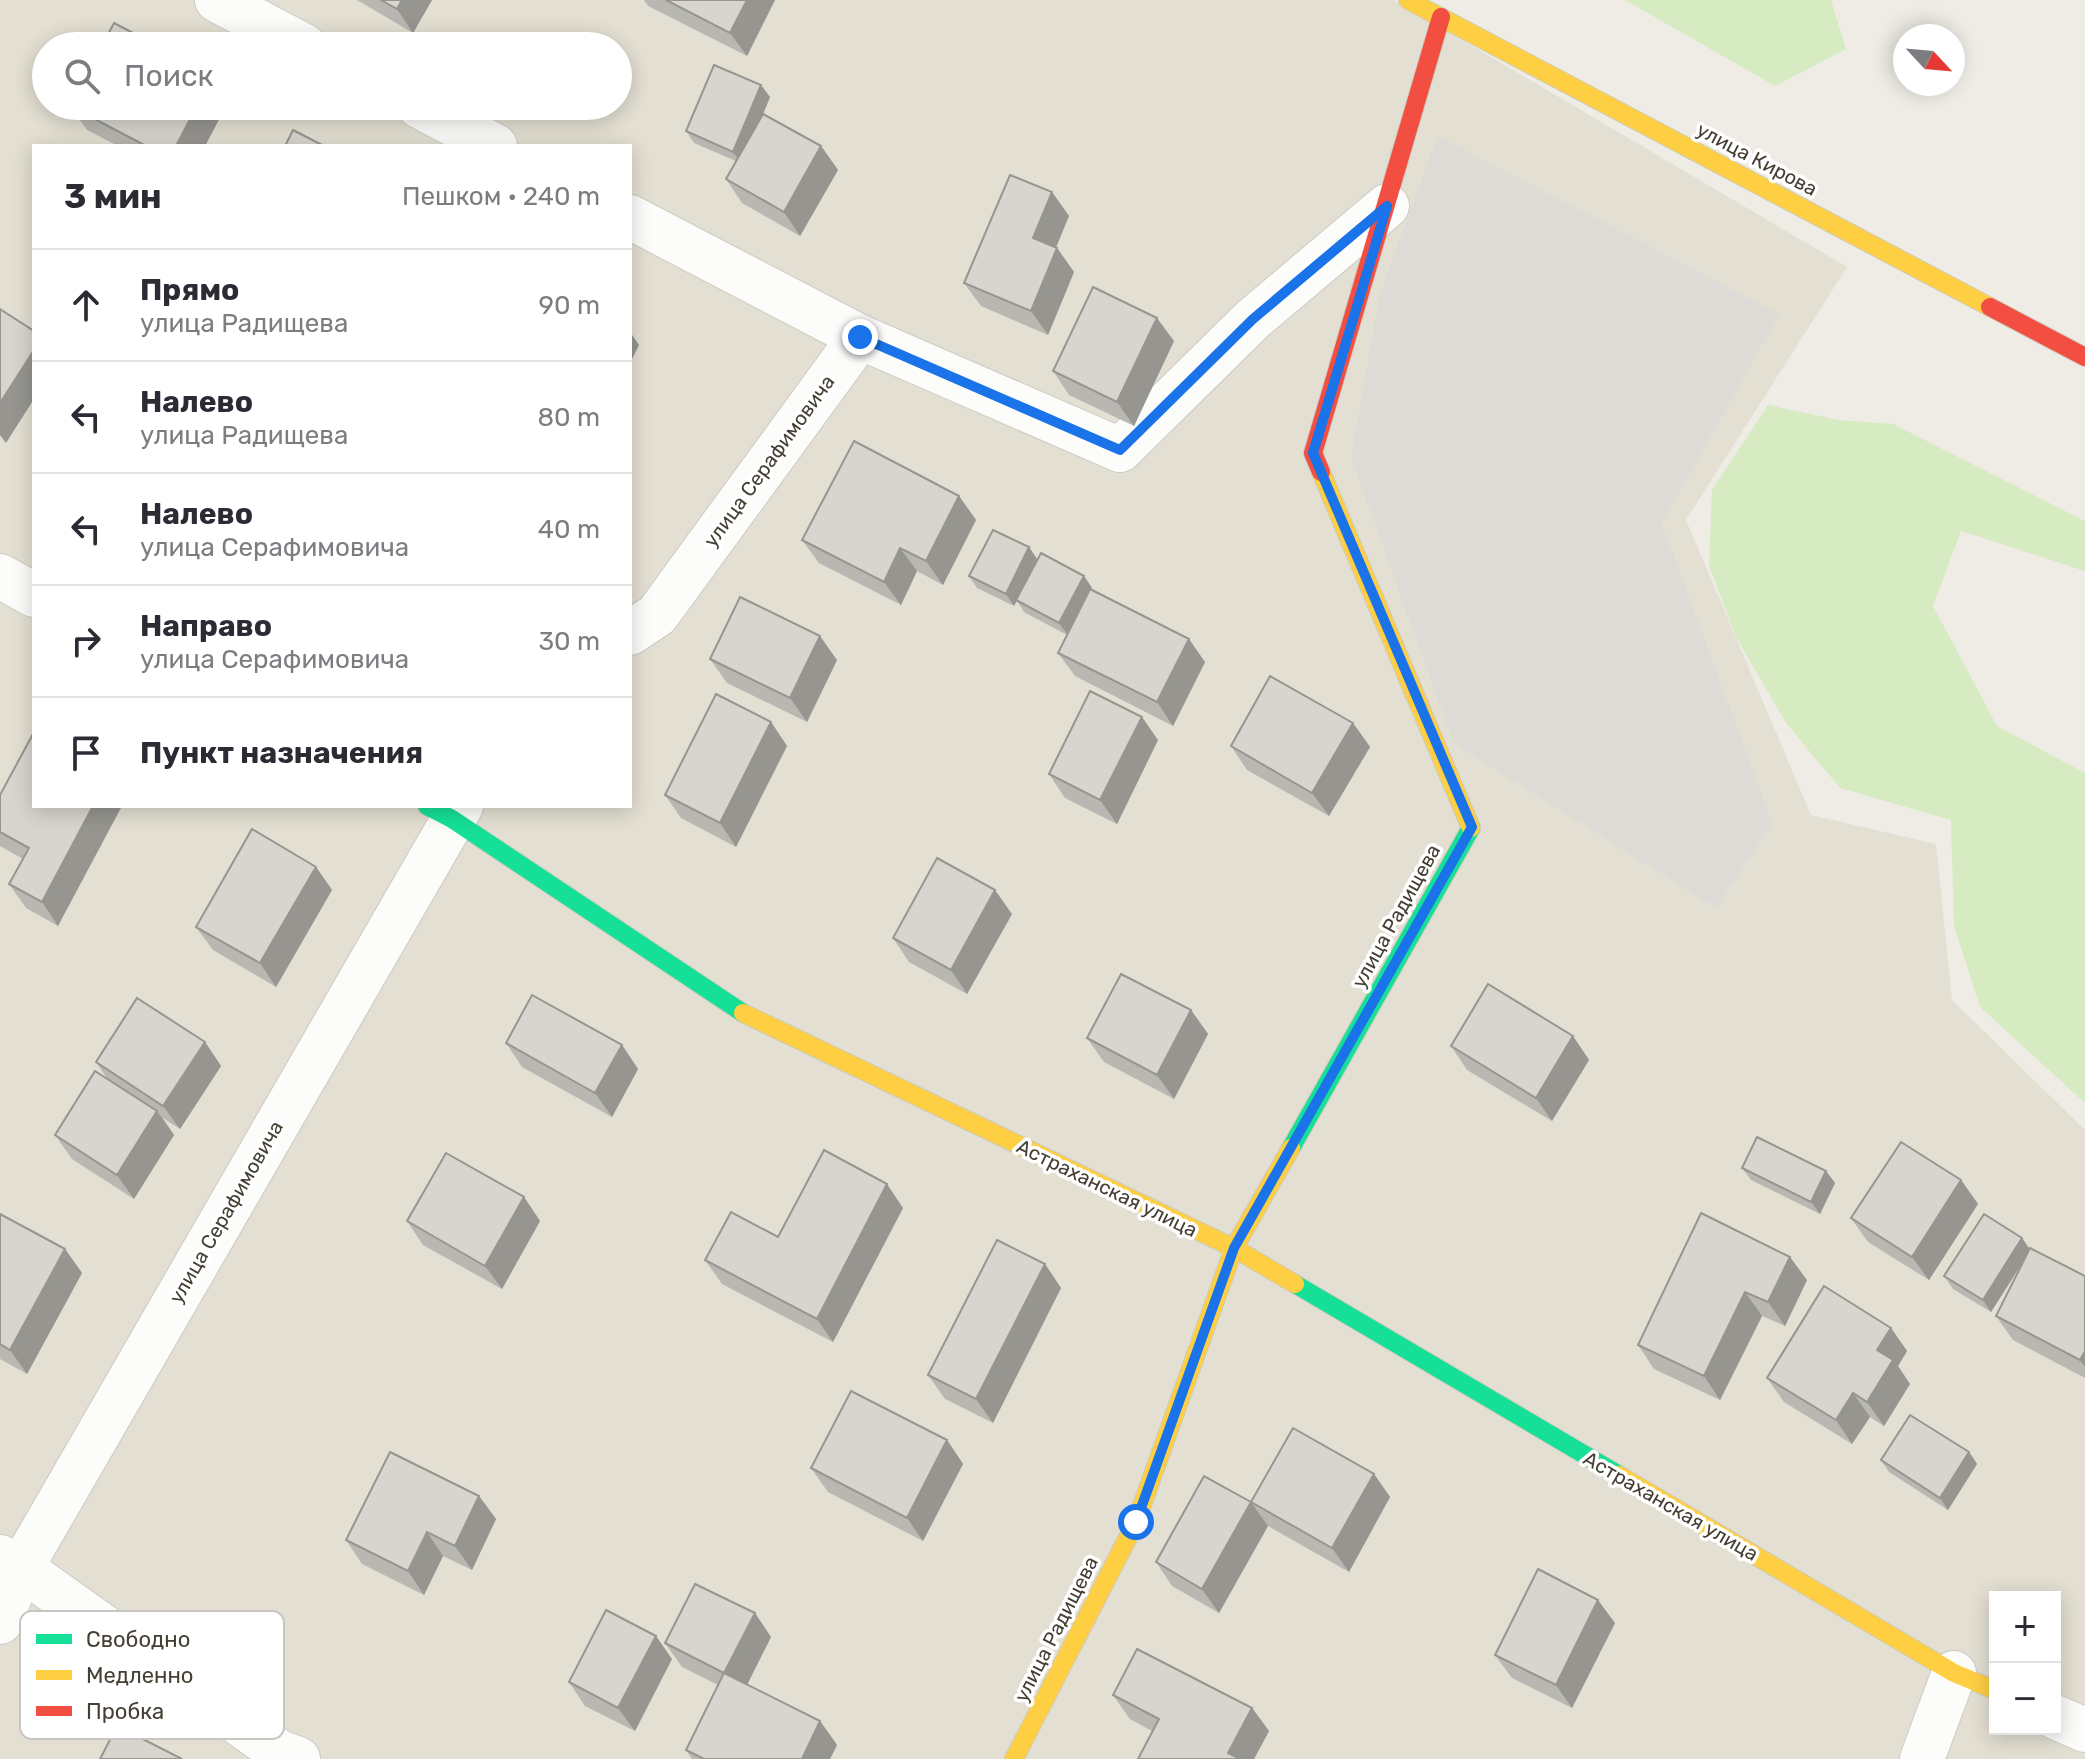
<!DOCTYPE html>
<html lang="ru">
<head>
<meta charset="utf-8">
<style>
  :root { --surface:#fff; --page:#f7f7f7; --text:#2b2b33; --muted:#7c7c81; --line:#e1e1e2 }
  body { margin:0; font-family:Rubik,sans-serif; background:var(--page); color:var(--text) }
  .controls { position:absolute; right:24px; bottom:24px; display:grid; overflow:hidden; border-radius:0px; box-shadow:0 4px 20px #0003 }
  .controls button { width:72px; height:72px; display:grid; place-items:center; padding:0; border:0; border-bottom:2px solid var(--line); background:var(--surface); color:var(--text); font:40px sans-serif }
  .compass { position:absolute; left:1893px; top:24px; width:72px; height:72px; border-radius:50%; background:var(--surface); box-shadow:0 4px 20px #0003; rotate:116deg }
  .stop { position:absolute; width:24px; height:24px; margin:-18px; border:6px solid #1a73e8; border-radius:50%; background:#fff }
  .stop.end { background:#1a73e8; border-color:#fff; box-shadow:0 2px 8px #0008 }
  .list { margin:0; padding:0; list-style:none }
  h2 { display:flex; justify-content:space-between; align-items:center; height:104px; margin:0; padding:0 32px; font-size:34px }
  h2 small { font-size:26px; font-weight:400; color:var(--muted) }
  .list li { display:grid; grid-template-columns:52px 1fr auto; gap:24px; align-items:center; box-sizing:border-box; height:112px; padding:0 32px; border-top:2px solid var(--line) }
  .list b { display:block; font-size:30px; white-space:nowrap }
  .list p { margin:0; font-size:26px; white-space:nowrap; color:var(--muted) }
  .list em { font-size:26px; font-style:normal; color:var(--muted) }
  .icon { flex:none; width:44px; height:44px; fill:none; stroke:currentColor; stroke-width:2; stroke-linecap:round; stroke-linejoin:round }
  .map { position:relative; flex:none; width:2085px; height:1759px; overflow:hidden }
  .search { position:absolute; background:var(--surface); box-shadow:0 4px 20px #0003; left:32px; top:32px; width:600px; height:88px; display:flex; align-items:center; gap:20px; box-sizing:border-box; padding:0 28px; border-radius:44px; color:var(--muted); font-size:30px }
  .panel { position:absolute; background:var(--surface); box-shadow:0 4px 20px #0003; left:32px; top:144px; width:600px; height:664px; border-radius:0px }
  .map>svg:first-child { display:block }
  .residential { fill:#e3dfd2; fill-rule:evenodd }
  .green { fill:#d6ebc2 }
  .parking { fill:#dddbd6 }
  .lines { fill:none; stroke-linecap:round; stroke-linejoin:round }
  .street-casing { stroke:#cccac3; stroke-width:46 }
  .fast-casing { stroke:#cecbbc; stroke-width:20 }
  .slow-casing { stroke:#cecbbc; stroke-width:20 }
  .jam-casing { stroke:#cecbbc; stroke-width:20 }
  .street { stroke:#fcfcfb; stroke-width:44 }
  .fast { stroke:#16e098; stroke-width:18 }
  .slow { stroke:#ffcf43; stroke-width:18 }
  .jam { stroke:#f24e42; stroke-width:18 }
  .wall { fill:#b9b7b1 }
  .shaded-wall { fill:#969590 }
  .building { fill:#d7d5ce; stroke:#969590; stroke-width:2 }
  .route { stroke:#1a73e8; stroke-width:10 }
  .labels { text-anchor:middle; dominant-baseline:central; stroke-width:7; stroke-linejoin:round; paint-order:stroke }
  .street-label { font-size:20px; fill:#443f32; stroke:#fff }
  .key { fill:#fff; stroke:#c7c5c2; stroke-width:2 }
  .key-label { font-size:22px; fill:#443f32 }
</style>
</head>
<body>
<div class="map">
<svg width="2085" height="1759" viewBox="0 0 2085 1759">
  <rect width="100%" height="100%" fill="#eeece5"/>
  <path class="residential" d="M 0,0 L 1394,0 L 1847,267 L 1686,520 L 1811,815 L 1936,844 L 1952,1000 L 2085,1130 L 2085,1759 L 0,1759 ZM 46,46 L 618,46 L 618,106 L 46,106 ZM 34,146 L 630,146 L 630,806 L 34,806 ZM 1995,1597 L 2055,1597 L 2055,1729 L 1995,1729 Z"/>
  <g class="green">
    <polygon points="1625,0 1831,0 1846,49 1775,86"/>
    <polygon points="1768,405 1838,420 1893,424 2085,521 2085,571 1961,531 1933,606 1997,726 2085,773 2085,1103 1980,1007 1954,926 1951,820 1840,788 1786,723 1736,637 1709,566 1712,490"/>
  </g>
  <polygon class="parking" points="1438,136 1779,314 1662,524 1772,823 1716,908 1454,744 1351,457 1380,294"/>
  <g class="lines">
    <defs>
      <g id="street">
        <polyline points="217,0 304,46"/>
        <polyline points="419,106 495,146"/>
        <polyline points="630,217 860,337"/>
        <polyline points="0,576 34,595"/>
        <polyline points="630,633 657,615 860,337 1120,450 1253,319 1387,206"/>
        <polyline points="0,1557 21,1568 279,1752 298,1759"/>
        <polyline points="0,1622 21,1568 461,806"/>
        <polyline points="2055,1717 2085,1730"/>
        <polyline points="1922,1759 1954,1673"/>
      </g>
      <g id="fast">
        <polyline points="427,806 452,819 743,1013"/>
        <polyline points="1291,1148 1471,828"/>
        <polyline points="1295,1284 1619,1475"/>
      </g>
      <g id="slow">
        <polyline points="1408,0 1990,307"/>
        <polyline points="1321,472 1471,828"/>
        <polyline points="743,1013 1234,1248 1295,1284"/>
        <polyline points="1619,1475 1954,1673 1995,1690"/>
        <polyline points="1014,1759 1136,1522 1234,1248 1291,1148"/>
      </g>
      <g id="jam">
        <polyline points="1990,307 2085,357"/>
        <polyline points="1321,472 1313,453 1441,17"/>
      </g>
    </defs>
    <use href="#street" class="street-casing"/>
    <use href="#fast" class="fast-casing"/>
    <use href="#slow" class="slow-casing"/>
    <use href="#jam" class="jam-casing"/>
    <use href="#street" class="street"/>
    <use href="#fast" class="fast"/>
    <use href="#slow" class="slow"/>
    <use href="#jam" class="jam"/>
  </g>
  <g class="wall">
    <polygon points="357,0 432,0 413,33"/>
    <polygon points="644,0 775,0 747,56 648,6"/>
    <polygon points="770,97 763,115 821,146 838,170 800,236 742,203 726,179 736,161 694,143 686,131"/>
    <polygon points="70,106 226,106 205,146 118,146 87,130"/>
    <polygon points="1052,192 1069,216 1056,247 1057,248 1074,272 1048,335 981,306 964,283"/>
    <polygon points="1174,341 1134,426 1069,395 1053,371"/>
    <polygon points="959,496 976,520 943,585 917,571 901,605 819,563 802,540"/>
    <polygon points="1029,547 1037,559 1084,576 1092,588 1092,590 1205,662 1173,726 1075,676 1058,653 1067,635 1024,612 1017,601 1014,606 977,588 969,576"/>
    <polygon points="710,659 837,660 807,722 727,683"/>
    <polygon points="771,722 787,746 736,847 681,818 665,795"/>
    <polygon points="1353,723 1370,747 1329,816 1247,770 1231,746"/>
    <polygon points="34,732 58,926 26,908 9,884 23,859 0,846 0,795"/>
    <polygon points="1158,740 1117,824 1065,798 1049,774"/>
    <polygon points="316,867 332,890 276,987 213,950 196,927"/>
    <polygon points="1012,914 967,994 909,962 893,938"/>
    <polygon points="1191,1010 1208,1034 1174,1099 1104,1062 1087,1038"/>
    <polygon points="1573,1036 1589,1060 1552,1121 1467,1070 1451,1046"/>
    <polygon points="205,1042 221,1066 180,1129 163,1118 174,1135 134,1199 72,1159 55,1135 108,1080 96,1062"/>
    <polygon points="506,1043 622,1045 638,1069 612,1117 522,1067"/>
    <polygon points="1742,1168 1826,1171 1835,1183 1820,1214 1751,1180"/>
    <polygon points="1961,1180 1978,1204 1929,1280 1868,1242 1851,1218"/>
    <polygon points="524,1197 540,1221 502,1289 423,1245 407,1221"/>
    <polygon points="903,1208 833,1342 722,1284 705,1260 778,1237"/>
    <polygon points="1701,1213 1807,1280 1785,1326 1762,1316 1720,1400 1654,1369 1638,1345"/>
    <polygon points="0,1214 65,1249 82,1273 27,1374 0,1359"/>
    <polygon points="2022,1238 2030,1249 2085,1276 2085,1378 2013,1340 1996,1316 2026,1258 1991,1312 1953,1289 1944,1276"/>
    <polygon points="1045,1264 1061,1288 993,1423 945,1399 928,1375"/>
    <polygon points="1891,1328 1907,1351 1898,1366 1910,1384 1884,1426 1870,1417 1852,1444 1784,1402 1767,1378"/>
    <polygon points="947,1440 963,1464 923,1541 828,1492 811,1468"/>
    <polygon points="1969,1452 1977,1464 1948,1510 1889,1472 1881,1460"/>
    <polygon points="1374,1474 1390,1497 1349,1572 1268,1526 1219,1613 1172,1586 1156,1562 1251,1502"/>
    <polygon points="479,1496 496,1519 472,1570 443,1556 424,1595 362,1564 346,1540"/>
    <polygon points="1615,1623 1572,1708 1512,1678 1495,1655"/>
    <polygon points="771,1637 747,1684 820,1721 837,1745 830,1759 692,1759 686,1750 718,1685 682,1667 665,1643"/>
    <polygon points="672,1659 635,1731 585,1706 569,1682"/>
    <polygon points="1113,1695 1252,1708 1269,1731 1254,1759 1138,1759 1152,1731 1130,1719"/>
  </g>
  <g class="shaded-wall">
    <polygon points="402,0 432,0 413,33 397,9"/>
    <polygon points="747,0 775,0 747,56 730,33"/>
    <polygon points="761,85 770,97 742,164 733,152"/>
    <polygon points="197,106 226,106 205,146 176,146"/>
    <polygon points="821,146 838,170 800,236 784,212"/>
    <polygon points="1052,192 1069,216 1050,262 1033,238"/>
    <polygon points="1057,248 1074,272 1048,335 1031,311"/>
    <polygon points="1157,318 1174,341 1134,426 1117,402"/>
    <polygon points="630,332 639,345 630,363"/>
    <polygon points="34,350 34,399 6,443 0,435 0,403"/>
    <polygon points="959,496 976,520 943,585 926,561"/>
    <polygon points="1029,547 1037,559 1014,606 1006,594"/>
    <polygon points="900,548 917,571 901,605 884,582"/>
    <polygon points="1084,576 1092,588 1068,635 1059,623"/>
    <polygon points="820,636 837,660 807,722 790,698"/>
    <polygon points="1189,639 1205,662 1173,726 1157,702"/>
    <polygon points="1142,717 1158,740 1117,824 1100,800"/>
    <polygon points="771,722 787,746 736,847 720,823"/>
    <polygon points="1353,723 1370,747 1329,816 1312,793"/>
    <polygon points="93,806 122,806 58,926 42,902"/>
    <polygon points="316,867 332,890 276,987 260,963"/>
    <polygon points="995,890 1012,914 967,994 951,970"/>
    <polygon points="1191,1010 1208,1034 1174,1099 1157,1075"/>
    <polygon points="1573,1036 1589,1060 1552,1121 1536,1098"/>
    <polygon points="205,1042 221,1066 180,1129 163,1106"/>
    <polygon points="622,1045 638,1069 612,1117 595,1093"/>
    <polygon points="157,1111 174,1135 134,1199 117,1175"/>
    <polygon points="1826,1171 1835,1183 1820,1214 1811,1202"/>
    <polygon points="1961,1180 1978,1204 1929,1280 1912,1257"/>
    <polygon points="887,1184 903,1208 833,1342 817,1319"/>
    <polygon points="524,1197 540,1221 502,1289 485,1266"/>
    <polygon points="2022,1238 2030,1250 1991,1312 1983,1300"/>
    <polygon points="65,1249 82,1273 27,1374 10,1350"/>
    <polygon points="1790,1257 1807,1280 1785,1326 1768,1302"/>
    <polygon points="1045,1264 1061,1288 993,1423 976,1399"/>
    <polygon points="1745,1292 1762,1316 1720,1400 1704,1376"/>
    <polygon points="1891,1328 1907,1351 1898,1366 1910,1384 1884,1426 1867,1402 1877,1350"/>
    <polygon points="2085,1351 2085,1367 2080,1360"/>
    <polygon points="1853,1393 1870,1417 1852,1444 1836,1420"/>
    <polygon points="947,1440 963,1464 923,1541 907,1518"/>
    <polygon points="1969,1452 1977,1464 1948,1510 1940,1498"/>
    <polygon points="1374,1474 1390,1497 1349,1572 1332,1548"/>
    <polygon points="479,1496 496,1519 472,1570 455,1546"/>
    <polygon points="1251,1502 1268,1526 1219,1613 1202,1589"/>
    <polygon points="427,1532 443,1556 424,1595 408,1571"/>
    <polygon points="1598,1600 1615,1623 1572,1708 1556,1685"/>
    <polygon points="755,1613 771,1637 741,1697 724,1673"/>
    <polygon points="656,1636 672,1659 635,1731 618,1708"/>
    <polygon points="1252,1708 1269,1731 1254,1759 1232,1759 1228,1753"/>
    <polygon points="820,1721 837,1745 830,1759 802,1759"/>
  </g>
  <g class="building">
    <polygon points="381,0 402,0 397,9"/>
    <polygon points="666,0 747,0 730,33"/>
    <polygon points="114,23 158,46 102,46"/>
    <polygon points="714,65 761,85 733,152 686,131"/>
    <polygon points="70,106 197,106 176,146 146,146"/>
    <polygon points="763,114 821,146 784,212 726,179"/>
    <polygon points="293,130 324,146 285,146"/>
    <polygon points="1010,175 1052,192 1033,238 1057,248 1031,311 964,283"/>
    <polygon points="1093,287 1157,318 1117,402 1053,371"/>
    <polygon points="0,309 34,331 34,350 0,403"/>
    <polygon points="854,441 959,496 926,561 900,548 884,582 802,540"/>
    <polygon points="993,530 1029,547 1006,594 969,576"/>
    <polygon points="1041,553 1084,576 1059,623 1016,600"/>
    <polygon points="1090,589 1189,639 1157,702 1058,653"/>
    <polygon points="740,597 820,636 790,698 710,659"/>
    <polygon points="1270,676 1353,723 1312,793 1231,746"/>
    <polygon points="1090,691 1142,717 1100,800 1049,774"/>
    <polygon points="716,694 771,722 720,823 665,795"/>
    <polygon points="34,732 34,806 93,806 42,902 9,884 29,848 0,832 0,795"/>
    <polygon points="252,829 316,867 260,963 196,927"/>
    <polygon points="937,858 995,890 951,970 893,938"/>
    <polygon points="1121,974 1191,1010 1157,1075 1087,1038"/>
    <polygon points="1488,984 1573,1036 1536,1098 1451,1046"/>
    <polygon points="532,995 622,1045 595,1093 506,1043"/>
    <polygon points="137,998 205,1042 163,1106 96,1062"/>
    <polygon points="95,1071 157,1111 117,1175 55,1135"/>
    <polygon points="1757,1137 1826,1171 1811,1202 1742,1168"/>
    <polygon points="1901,1142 1961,1180 1912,1257 1851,1218"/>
    <polygon points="824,1150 887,1184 817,1319 705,1260 731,1212 778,1237"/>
    <polygon points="446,1153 524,1197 485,1266 407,1221"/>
    <polygon points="1701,1213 1790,1257 1768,1302 1745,1292 1704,1376 1638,1345"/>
    <polygon points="0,1214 65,1249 10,1350 0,1344"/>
    <polygon points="1984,1214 2022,1238 1983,1300 1944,1276"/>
    <polygon points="997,1240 1045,1264 976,1399 928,1375"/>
    <polygon points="2030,1248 2085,1276 2085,1351 2080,1360 1996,1316"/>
    <polygon points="1824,1286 1891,1328 1877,1350 1893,1360 1867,1402 1853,1393 1836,1420 1767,1378"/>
    <polygon points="851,1391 947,1440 907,1518 811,1468"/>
    <polygon points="1910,1415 1969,1452 1940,1498 1881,1460"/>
    <polygon points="1293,1428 1374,1474 1332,1548 1251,1502 1202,1589 1156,1562 1204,1476 1251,1502"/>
    <polygon points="390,1452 479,1496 455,1546 427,1532 408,1571 346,1540"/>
    <polygon points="1538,1569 1598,1600 1556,1685 1495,1655"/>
    <polygon points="695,1584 755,1613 724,1673 820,1721 802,1759 704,1759 686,1750 724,1673 665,1643"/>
    <polygon points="606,1610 656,1636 618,1708 569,1682"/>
    <polygon points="1137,1649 1252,1708 1228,1753 1240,1759 1138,1759 1159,1719 1113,1695"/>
    <polygon points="117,1726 182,1759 100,1759"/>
  </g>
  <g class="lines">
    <polyline class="route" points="860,337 1120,450 1253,319 1387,206 1313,453 1472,827 1234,1248 1136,1522"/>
  </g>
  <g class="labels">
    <g class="street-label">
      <text transform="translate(1757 159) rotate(28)">улица Кирова</text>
      <text transform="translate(769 461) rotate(-54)">улица Серафимовича</text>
      <text transform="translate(1396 916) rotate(-61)">улица Радищева</text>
      <text transform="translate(1107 1188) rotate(26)">Астраханская улица</text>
      <text transform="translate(226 1212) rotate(-60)">улица Серафимовича</text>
      <text transform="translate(1671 1506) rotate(30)">Астраханская улица</text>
      <text transform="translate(1056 1629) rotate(-63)">улица Радищева</text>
    </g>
  </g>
  <rect x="20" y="1611" width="264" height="128" rx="12" class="key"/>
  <rect x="36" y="1634" width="36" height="10" fill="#16e098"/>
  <rect x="36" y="1670" width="36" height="10" fill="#ffcf43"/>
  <rect x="36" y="1706" width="36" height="10" fill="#f24e42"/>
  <g class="key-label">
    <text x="86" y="1647">Свободно</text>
    <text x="86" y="1683">Медленно</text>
    <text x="86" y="1719">Пробка</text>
  </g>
</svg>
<div class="controls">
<button>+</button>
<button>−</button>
</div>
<svg class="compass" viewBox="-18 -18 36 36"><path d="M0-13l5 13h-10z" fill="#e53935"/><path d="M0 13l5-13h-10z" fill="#7c7c81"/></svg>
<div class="stop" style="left:1136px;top:1522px"></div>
<div class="stop end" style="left:860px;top:337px"></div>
<div class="search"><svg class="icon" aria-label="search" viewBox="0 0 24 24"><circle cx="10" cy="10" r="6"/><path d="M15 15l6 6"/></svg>Поиск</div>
<section class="panel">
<h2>3 мин<small>Пешком · 240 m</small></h2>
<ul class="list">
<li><svg class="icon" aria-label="ahead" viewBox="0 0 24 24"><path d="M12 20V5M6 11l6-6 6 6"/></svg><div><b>Прямо</b><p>улица Радищева</p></div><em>90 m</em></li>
<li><svg class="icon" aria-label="left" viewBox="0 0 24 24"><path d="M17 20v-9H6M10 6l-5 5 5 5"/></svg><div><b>Налево</b><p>улица Радищева</p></div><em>80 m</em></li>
<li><svg class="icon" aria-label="left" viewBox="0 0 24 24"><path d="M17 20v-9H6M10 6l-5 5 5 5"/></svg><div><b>Налево</b><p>улица Серафимовича</p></div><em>40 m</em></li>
<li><svg class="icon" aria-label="right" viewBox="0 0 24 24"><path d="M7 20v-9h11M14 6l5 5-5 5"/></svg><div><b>Направо</b><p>улица Серафимовича</p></div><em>30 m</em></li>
<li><svg class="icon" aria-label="arrive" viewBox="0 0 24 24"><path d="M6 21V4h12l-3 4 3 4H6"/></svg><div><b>Пункт назначения</b></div></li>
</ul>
</section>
</div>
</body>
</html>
